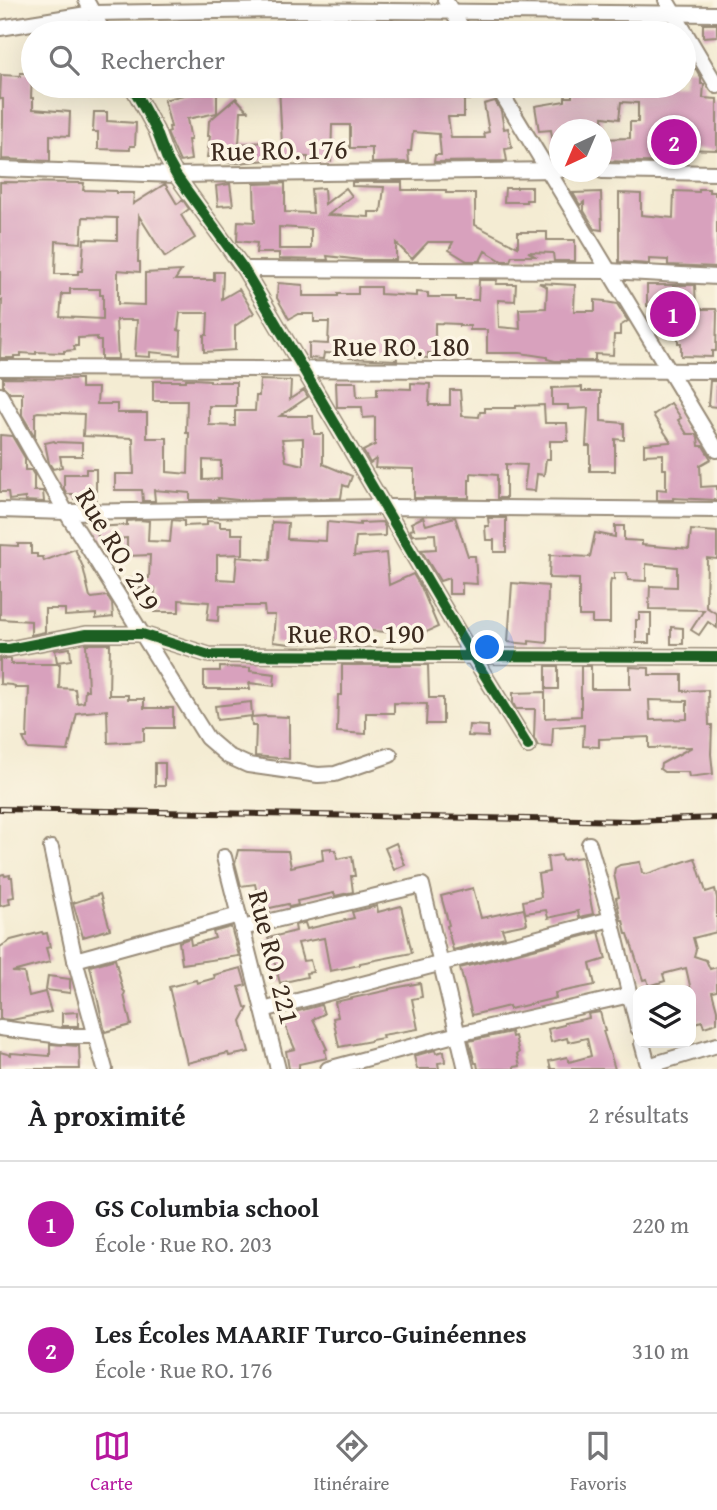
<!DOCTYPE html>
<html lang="fr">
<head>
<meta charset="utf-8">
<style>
  :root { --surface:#fff; --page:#f2f2f2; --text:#202124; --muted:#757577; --line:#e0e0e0; --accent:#b5179e }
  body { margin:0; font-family:"Gentium Book Plus",serif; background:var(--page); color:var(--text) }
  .controls { position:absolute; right:21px; bottom:21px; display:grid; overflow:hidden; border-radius:14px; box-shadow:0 7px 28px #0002 }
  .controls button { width:63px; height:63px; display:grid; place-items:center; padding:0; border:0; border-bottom:2px solid var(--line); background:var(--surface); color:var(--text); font:35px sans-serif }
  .compass { position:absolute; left:549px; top:119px; width:63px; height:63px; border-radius:50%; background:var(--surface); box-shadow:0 7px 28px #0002; rotate:224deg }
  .you { position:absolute; left:488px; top:648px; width:24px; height:24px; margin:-18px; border:5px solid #fff; border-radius:50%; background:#1a73e8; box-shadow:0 0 0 10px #1a73e833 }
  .badge { display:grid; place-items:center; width:46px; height:46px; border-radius:50%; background:var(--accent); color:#fff; font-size:23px; font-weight:700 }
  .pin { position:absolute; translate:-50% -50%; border:4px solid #fff; box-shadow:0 2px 7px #0006 }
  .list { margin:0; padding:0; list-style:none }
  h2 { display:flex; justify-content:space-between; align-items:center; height:91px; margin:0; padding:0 28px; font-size:30px }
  h2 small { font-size:23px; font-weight:400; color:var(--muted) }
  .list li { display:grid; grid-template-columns:46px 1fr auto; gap:21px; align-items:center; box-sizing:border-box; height:126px; padding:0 28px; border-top:2px solid var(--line) }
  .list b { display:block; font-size:26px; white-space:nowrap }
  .list p { margin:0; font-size:23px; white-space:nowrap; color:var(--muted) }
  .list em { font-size:23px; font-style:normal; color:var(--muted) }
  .icon { flex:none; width:38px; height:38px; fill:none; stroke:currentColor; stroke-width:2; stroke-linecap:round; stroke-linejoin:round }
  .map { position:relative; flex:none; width:717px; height:1069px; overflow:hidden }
  .search { position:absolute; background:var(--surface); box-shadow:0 7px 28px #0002; left:21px; right:21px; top:21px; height:77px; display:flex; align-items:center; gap:18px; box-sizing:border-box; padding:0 24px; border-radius:38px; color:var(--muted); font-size:26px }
  .sheet { height:343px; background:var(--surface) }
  nav { display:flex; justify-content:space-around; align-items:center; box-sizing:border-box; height:98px; border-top:2px solid var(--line); background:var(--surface); font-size:19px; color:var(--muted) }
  nav a { display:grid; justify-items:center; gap:4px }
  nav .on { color:var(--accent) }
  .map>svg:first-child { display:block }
  .building { fill:#d8a1bd; fill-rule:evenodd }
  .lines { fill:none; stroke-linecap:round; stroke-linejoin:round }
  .minor-casing { stroke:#988b78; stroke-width:18 }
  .minor { stroke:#fff; stroke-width:14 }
  .rail-casing { stroke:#3b2a1e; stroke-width:6 }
  .rail { stroke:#fcf5e5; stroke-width:3.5; stroke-dasharray:10; stroke-linecap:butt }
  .cycleway-casing { stroke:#fcf5e5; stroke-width:15 }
  .cycleway { stroke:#1b5e20; stroke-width:10 }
  .labels { text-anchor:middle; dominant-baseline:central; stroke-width:7; stroke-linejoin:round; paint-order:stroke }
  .street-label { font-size:28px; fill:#3b2a1e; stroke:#fcf5e5 }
</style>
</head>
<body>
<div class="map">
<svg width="717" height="1069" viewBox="0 0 717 1069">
  <rect width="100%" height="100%" fill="#fcf5e5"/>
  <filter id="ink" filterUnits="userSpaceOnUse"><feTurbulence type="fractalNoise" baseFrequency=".0143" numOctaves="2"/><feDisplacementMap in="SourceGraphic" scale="14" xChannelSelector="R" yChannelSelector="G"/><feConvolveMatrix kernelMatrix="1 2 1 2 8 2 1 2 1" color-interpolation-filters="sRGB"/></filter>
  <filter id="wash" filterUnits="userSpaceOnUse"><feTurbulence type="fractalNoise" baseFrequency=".00686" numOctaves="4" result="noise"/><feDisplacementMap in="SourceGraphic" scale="28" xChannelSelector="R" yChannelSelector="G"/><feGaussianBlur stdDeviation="1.57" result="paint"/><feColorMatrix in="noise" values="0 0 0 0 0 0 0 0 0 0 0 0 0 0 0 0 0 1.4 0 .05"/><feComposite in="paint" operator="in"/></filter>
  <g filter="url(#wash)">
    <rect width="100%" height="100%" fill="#f4ecd3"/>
    <g id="blocks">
      <g class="building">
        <polygon points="703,24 717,24 717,36 703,37"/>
        <polygon points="684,69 696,69 701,78 701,84 704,84 703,98 717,99 717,150 678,149 677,163 601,161 601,139 630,138 630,122 638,122 638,103 621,102 619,119 603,117 603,129 578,127 578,130 559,130 559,150 554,150 551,130 539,131 535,106 565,101 565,97 572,97 572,86 625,88 625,86 684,86"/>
        <polygon points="20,73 32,73 31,98 33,98 33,109 70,112 69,136 50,135 50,161 2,159 3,119 3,99 0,99 1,75 20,76"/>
        <polygon points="279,86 469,86 470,100 464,100 464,117 448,117 451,138 485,138 484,133 489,132 484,104 495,101 501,111 504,129 508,128 512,148 505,149 507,161 434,162 435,155 441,155 439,134 413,132 411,151 408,151 409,162 372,163 372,148 350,148 350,125 332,125 331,161 308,161 308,157 268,156 267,160 238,163 223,162 223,158 207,157 210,136 208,136 209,121 236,98 248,111 241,111 239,144 265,142 266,146 282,145"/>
        <polygon points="191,93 217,93 217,113 187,119 191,140 188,140 191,160 180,162 167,133 170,132 169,127 171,127 164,100"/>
        <polygon points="94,112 107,112 107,121 136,123 135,146 130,146 130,150 98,149 98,132 93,132"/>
        <path d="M 0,182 L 84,183 L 83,190 L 116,191 L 116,193 L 134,193 L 133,204 L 165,184 L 177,204 L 183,200 L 189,209 L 181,215 L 195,238 L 165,257 L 139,216 L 138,262 L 140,262 L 140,272 L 118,270 L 118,304 L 145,305 L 145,273 L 181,271 L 175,280 L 214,280 L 214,272 L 223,272 L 222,299 L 239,289 L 254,313 L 235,326 L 235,350 L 204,352 L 204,335 L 207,335 L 208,313 L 180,313 L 178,330 L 181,331 L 180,355 L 150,352 L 150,357 L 135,356 L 137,320 L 116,320 L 118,359 L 101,359 L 101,341 L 97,341 L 97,337 L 78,338 L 78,346 L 74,346 L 75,350 L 64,351 L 64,353 L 36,352 L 36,354 L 21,353 L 21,356 L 14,356 L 14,358 L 0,358 L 2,300 L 0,300 ZM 83,217 L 117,218 L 117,240 L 84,239 L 82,271 L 78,271 L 78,274 L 55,274 L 56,241 L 81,243 ZM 70,289 L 100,289 L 100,295 L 103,295 L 103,319 L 60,317 L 62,294 L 70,294 Z"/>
        <path d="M 352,182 L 402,182 L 402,190 L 446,190 L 446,193 L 475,193 L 475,225 L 518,247 L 518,232 L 547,232 L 547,240 L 575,240 L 575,261 L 554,261 L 553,253 L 528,252 L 535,256 L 512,256 L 510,261 L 502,261 L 485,251 L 480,261 L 467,261 L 449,250 L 453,242 L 428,242 L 412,259 L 396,243 L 396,260 L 361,260 L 327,256 L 328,260 L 279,259 L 279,253 L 256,253 L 257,243 L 237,241 L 238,221 L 255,222 L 254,184 L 285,183 L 285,212 L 313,213 L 311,189 L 324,188 L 325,204 L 346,188 L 352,196 L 328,215 L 369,217 L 369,212 L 381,212 L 384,187 L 352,186 ZM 279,227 L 311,229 L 311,249 L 279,249 Z"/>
        <polygon points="230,184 233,205 218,206 216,186"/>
        <polygon points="517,187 532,187 532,200 526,200 526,202 504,202 505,188 517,188"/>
        <polygon points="699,189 709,189 709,192 715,192 715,195 717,195 717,267 668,265 668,260 649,259 649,264 619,262 619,193 641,194 641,215 673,218 674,191 699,192"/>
        <polygon points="601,192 602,230 595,229 584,211 584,202 580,205 573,193"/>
        <polygon points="479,280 497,280 496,284 516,284 515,301 498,300 499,327 520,329 519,309 546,308 547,287 539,283 575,285 574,311 595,311 595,300 605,301 605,302 617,304 628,321 620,326 620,335 614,335 613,355 595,354 595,361 555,361 547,359 547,357 520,353 487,353 487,330 470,330 470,326 459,326 459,324 435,323 435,353 428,353 428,358 416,357 416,350 396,350 397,360 349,358 349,354 324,353 323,359 309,358 309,343 328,344 329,322 314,322 314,314 298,314 289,319 277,298 278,283 303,285 303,296 338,296 338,294 358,294 358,287 380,287 380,294 416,296 416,292 428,293 428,297 456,297 456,300 478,300"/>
        <polygon points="647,285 695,285 696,309 716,309 717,313 716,351 712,351 712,357 681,356 681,343 678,343 678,328 658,328 659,306 647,306"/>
        <path d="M 3,378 L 81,379 L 81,388 L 98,388 L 97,404 L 117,404 L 117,413 L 147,413 L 147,438 L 167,438 L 167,472 L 188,474 L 189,433 L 186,433 L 187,401 L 153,401 L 153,381 L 186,381 L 186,379 L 194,379 L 210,380 L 210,382 L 236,382 L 236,406 L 209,406 L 209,425 L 235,426 L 235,411 L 255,411 L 256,396 L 259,396 L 260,380 L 291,381 L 290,399 L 304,390 L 308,397 L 280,416 L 313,416 L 314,434 L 323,434 L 323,464 L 352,476 L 348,487 L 343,485 L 341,498 L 238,500 L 218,498 L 219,500 L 190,500 L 190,493 L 154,490 L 155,501 L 143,501 L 142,490 L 115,490 L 115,474 L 134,474 L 133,438 L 83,436 L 84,414 L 38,412 L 35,413 L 35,437 L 22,415 L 22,393 L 10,393 L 3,386 ZM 303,438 L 303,465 L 286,461 L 282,439 ZM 203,460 L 221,461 L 221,479 L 203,480 Z"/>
        <polygon points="710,381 717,381 717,407 708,406"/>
        <polygon points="336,382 356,382 357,397 377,396 377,388 411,389 411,383 430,384 429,405 450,405 450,390 460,390 462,416 479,417 480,412 485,412 485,408 516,408 516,406 544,405 545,423 567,423 568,441 550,441 550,459 546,459 544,475 537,474 535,491 524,490 527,465 506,464 506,498 497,498 497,475 471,473 471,480 469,480 469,498 414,498 414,469 375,468 376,459 370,463 363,451 375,445 375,417 363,418 362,407 337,407"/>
        <polygon points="582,387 582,391 601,391 601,421 624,423 624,440 615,439 615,471 590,471 590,446 586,446 588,408 568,409 568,405 552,405 552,388"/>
        <polygon points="671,403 681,418 678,420 687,434 696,434 698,437 699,446 703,446 711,459 700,465 701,487 717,486 717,500 673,498 673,500 657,500 657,489 666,490 666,469 663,469 663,454 644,455 644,444 671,442 653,415"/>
        <polygon points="0,435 12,436 25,458 25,470 31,470 34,475 34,491 43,491 44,502 25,501 25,498 9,500 8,492 0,492"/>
        <polygon points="54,441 55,442 82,443 82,456 60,456 62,467 53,469 49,463 45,443"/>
        <polygon points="86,469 96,469 96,499 74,499 73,494 67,494 64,489 64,474 86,474"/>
        <polygon points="423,517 426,525 455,517 468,556 475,556 477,584 462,583 462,594 449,594 449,578 440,581 421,550 436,549 435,534 412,535 410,530 414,529 411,523"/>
        <polygon points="488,518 506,518 506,552 494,552 494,540 486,540 485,526 489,526"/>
        <polygon points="139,520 149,521 148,541 170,542 172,520 184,521 184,526 207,525 207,521 220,522 220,527 231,527 231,534 243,534 243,554 217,555 217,579 235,580 237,557 270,560 272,522 288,523 287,539 326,541 327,522 360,525 360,523 382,522 385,527 385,536 356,537 354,556 386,553 389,585 413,574 422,589 438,627 408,640 405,633 355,630 355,639 290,644 273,642 275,615 265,615 264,606 219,606 218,621 207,620 209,602 179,600 179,612 154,612 155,588 125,588 124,587 124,579 149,578 150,555 127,556 127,538 99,540 97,532 97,527 127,525 127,521"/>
        <polygon points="615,526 624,526 624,540 642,541 642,545 689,549 691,530 717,532 717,559 707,558 706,607 717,614 717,628 708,622 699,635 691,630 704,610 649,609 650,586 677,587 677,567 646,564 646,581 628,580 627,573 614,573 614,580 611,579 610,585 610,623 592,623 592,616 579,616 579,579 549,578 550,555 590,557 595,533 615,537"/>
        <polygon points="18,544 31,544 31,554 37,554 37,557 43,557 44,561 75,549 83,567 90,597 92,598 107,596 112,604 113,617 96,619 96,614 65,616 65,609 45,609 45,632 31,635 31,621 0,619 0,545 18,546"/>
        <polygon points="512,583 548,586 547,643 529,641 529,644 508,642"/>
        <polygon points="639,613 651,613 651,635 649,635 649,643 636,643 636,620 639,620"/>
        <polygon points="671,627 683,628 683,644 671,644"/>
        <polygon points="86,644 110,644 109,695 128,695 128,699 144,699 144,708 173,708 173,728 144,728 144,741 108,743 107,710 77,713 68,751 28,749 23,738 27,738 29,688 15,688 15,686 12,685 0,684 0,659 11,659 11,664 60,664 59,688 75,689 77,703 84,702 85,690 88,690"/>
        <polygon points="70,648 71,660 57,662 55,650"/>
        <polygon points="342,665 428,665 429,698 443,698 443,724 426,724 427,704 394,703 394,713 366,713 366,734 337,732 338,695 342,695"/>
        <rect x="546" y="666" width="12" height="23"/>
        <path d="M 581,666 L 591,666 L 591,689 L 630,689 L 630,667 L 649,668 L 649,675 L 682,675 L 682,691 L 708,690 L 709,725 L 712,725 L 711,754 L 713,774 L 689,777 L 688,772 L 664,772 L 660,769 L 661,764 L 692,747 L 649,748 L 649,737 L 599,739 L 599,747 L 583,746 L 584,725 L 553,727 L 552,747 L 538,746 L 534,738 L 535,709 L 516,709 L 513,703 L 513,693 L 545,692 L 545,718 L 581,716 ZM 649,700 L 687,701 L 687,719 L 650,720 Z"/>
        <polygon points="220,667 250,668 250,671 275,674 274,686 249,683 250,689 204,689 204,671 220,671"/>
        <polygon points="251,702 252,716 217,720 215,706"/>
        <polygon points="266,716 289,717 289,759 255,756 256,726 252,726 251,717"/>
        <polygon points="469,725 488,726 488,737 468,736"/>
        <rect x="155" y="763" width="10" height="23"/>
        <polygon points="396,843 405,865 394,870 385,848"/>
        <polygon points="331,848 331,850 336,850 337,859 352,856 355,876 351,876 353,892 335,896 334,893 297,901 298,905 289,907 288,904 261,910 255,884 241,886 235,863 238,850 288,851 291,867 323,860 322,849"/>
        <polygon points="561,855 562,860 582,857 593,914 579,917 578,911 548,918 546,910 525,913 523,901 541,897 538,874 549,872 547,857"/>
        <polygon points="695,858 706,892 715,889 717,898 717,932 693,938 696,949 694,956 706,960 710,969 717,967 717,991 712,992 717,1010 717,1023 704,1027 702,1021 691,1024 691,990 686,968 663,974 665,981 649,986 647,979 643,980 628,934 626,934 623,920 621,920 616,898 619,897 614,874 615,868 620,865 640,862 642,873 647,874"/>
        <polygon points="4,874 5,876 10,875 10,877 12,877 14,897 9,898 10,904 0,906 0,875"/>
        <polygon points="473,888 481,918 524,909 527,924 502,929 505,937 453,950 447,926 449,925 441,896"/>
        <polygon points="100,894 110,929 83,937 73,903"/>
        <polygon points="377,906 378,912 401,906 412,953 360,963 360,965 330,971 324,938 298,943 303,961 310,960 313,972 306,973 307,977 280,983 268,938 296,931 295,925 304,923 305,923 307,929 354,918 352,912"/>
        <polygon points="231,927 239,956 182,964 179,942 190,938 191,945 215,938 213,932"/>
        <polygon points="42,932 43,934 47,933 50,947 46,948 50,962 12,972 24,973 29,996 45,992 51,1012 12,1020 0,1019 0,947 11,940"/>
        <polygon points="599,932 606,959 590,964 595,985 555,993 556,998 510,1009 509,1006 472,1015 460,968"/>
        <polygon points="115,959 123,990 125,992 124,995 131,1025 105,1032 90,966"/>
        <polygon points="241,968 246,985 239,987 245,1007 248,1008 241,1021 249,1052 229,1056 228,1053 187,1063 169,987 196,980 197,983 215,978 214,975"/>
        <polygon points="48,976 70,979 70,993 46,990"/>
        <polygon points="420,983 422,997 412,999 418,1029 382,1035 383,1038 371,1040 371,1041 339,1047 333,1018 338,1017 335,1002 389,990 389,989"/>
        <polygon points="321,1005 324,1014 313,1019 327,1049 325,1050 327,1058 299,1064 299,1069 289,1069 286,1051 295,1049 283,1021 296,1015 295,1012"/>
        <polygon points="78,1012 78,1026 62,1026 62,1013"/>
        <polygon points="600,1012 605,1031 603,1031 615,1069 551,1069 549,1061 567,1057 569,1062 591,1056 587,1038 568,1042 567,1038 551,1042 548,1029 564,1025 564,1023 589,1018 588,1014"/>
        <polygon points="511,1032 512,1037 515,1036 519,1053 517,1054 520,1066 514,1067 514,1069 478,1069 477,1063 475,1063 469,1041"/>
        <polygon points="50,1044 79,1046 80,1069 0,1069 0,1052 11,1055 11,1053 50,1056"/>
        <polygon points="435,1050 436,1053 444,1051 445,1062 438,1063 439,1069 417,1069 414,1056"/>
      </g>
    </g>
  </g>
  <g filter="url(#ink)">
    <use href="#blocks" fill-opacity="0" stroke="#988b78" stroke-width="2"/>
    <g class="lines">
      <defs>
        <g id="minor">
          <polyline points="86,0 104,33"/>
          <polyline points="445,0 465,33"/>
          <polyline points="666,0 717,86"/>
          <polyline points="0,28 93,13 279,10 717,14"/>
          <polyline points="132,86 156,130 166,157 176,175 244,269 472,655 528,746"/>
          <polyline points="497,86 717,450"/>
          <polyline points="0,169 176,175 560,170"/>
          <polyline points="602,171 717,173"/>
          <polyline points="244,269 609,271 717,277"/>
          <polyline points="0,368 717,371"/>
          <polyline points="0,395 66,512 207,738 228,756 248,765 318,775 335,774 390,755"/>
          <polyline points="0,510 66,512 384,507 717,510"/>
          <polyline points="0,649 9,649 86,634 142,634 209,655 717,657"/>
          <polyline points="589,844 611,919 638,1028"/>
          <polyline points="51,848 75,960 105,1069"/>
          <polyline points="224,857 278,1069"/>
          <polyline points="242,928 422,885 466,1069"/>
          <polyline points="75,960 239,915"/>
          <polyline points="263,1010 611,919"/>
          <polyline points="0,1028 61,1036 96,1036"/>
          <polyline points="642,1043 649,1069"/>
          <polyline points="648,1066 717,1045"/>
          <polyline points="328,1069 458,1034 630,995"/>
        </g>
      </defs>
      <use href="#minor" class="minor-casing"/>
      <use href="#minor" class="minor"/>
      <defs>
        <polyline id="rail" points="0,809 632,821 717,818"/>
      </defs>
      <use href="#rail" class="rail-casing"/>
      <use href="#rail" class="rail"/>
      <defs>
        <g id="cycleway">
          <polyline points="132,86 156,130 166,157 176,175 244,269 472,655 528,746"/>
          <polyline points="0,649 9,649 86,634 142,634 209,655 717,657"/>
        </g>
      </defs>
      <use href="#cycleway" class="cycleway-casing"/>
      <use href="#cycleway" class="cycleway"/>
    </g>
  </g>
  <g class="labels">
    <g class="street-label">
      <text transform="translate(279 149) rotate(-1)">Rue RO. 176</text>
      <text x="401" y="345">Rue RO. 180</text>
      <text transform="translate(119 549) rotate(59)">Rue RO. 219</text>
      <text x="356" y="632">Rue RO. 190</text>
      <text transform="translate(275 957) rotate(76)">Rue RO. 221</text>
    </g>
  </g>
</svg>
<div class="controls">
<button><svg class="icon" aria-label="layers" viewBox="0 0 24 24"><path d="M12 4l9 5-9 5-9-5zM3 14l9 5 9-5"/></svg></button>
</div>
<svg class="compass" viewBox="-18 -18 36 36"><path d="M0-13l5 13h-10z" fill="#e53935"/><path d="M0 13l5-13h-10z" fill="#757577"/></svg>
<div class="you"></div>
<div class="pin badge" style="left:673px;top:314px">1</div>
<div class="pin badge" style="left:674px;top:142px">2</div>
<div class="search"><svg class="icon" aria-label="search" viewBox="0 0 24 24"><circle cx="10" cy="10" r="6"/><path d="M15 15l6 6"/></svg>Rechercher</div>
</div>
<section class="sheet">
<h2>À proximité<small>2 résultats</small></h2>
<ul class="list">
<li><span class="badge">1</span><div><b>GS Columbia school</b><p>École · Rue RO. 203</p></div><em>220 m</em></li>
<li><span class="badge">2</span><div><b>Les Écoles MAARIF Turco-Guinéennes</b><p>École · Rue RO. 176</p></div><em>310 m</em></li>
</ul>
</section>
<nav>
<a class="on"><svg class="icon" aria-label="map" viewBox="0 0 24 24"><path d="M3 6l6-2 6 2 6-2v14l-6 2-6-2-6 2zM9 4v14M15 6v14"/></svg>Carte</a>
<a><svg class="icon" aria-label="directions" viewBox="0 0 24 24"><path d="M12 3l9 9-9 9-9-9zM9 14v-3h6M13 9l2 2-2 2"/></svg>Itinéraire</a>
<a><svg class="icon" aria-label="saved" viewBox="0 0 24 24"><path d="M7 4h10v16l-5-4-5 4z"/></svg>Favoris</a>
</nav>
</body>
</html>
